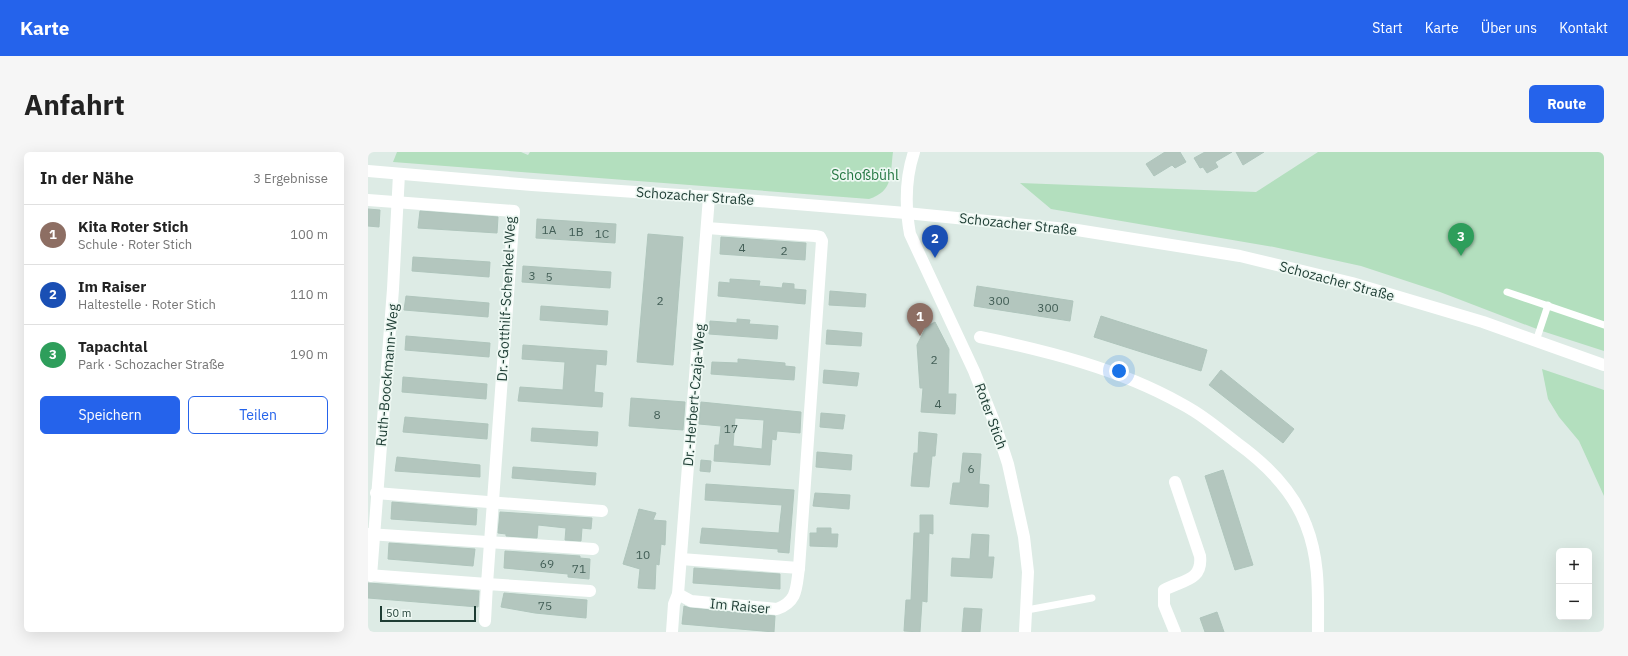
<!DOCTYPE html>
<html lang="de">
<head>
<meta charset="utf-8">
<style>
  :root { --surface:#fff; --page:#f6f6f6; --text:#222; --muted:#767676; --line:#e0e0e0; --accent:#2563eb }
  body { margin:0; font-family:"IBM Plex Sans",sans-serif; background:var(--page); color:var(--text) }
  .controls { position:absolute; right:12px; bottom:12px; display:grid; overflow:hidden; border-radius:6px; box-shadow:0 4px 16px #0002 }
  .controls button { width:36px; height:36px; display:grid; place-items:center; padding:0; border:0; border-bottom:1px solid var(--line); background:var(--surface); color:var(--text); font:20px sans-serif }
  .scale { position:absolute; left:12px; bottom:10px; width:96px; box-sizing:border-box; padding-left:4px; border:2px solid #1d3c33; border-top:0; font-size:11px; line-height:14px; white-space:nowrap; color:#1d3c33; -webkit-text-stroke:3px #eef8f3; paint-order:stroke }
  .you { position:absolute; left:751px; top:219px; width:14px; height:14px; margin:-10px; border:3px solid #fff; border-radius:50%; background:#1a73e8; box-shadow:0 0 0 6px #1a73e833 }
  .badge { display:grid; place-items:center; width:26px; height:26px; border-radius:50%; background:var(--accent); color:#fff; font-size:13px; font-weight:700 }
  .pin { position:absolute; translate:-50% -33px; filter:drop-shadow(0 1px 2px #0008) }
  .pin::after { content:''; position:absolute; top:21px; width:14px; height:12px; background:inherit; clip-path:polygon(0 0,100% 0,50% 100%) }
  .list { margin:0; padding:0; list-style:none }
  h2 { display:flex; justify-content:space-between; align-items:center; height:52px; margin:0; padding:0 16px; font-size:17px }
  h2 small { font-size:13px; font-weight:400; color:var(--muted) }
  .list li { display:grid; grid-template-columns:26px 1fr auto; gap:12px; align-items:center; box-sizing:border-box; height:60px; padding:0 16px; border-top:1px solid var(--line) }
  .list b { display:block; font-size:15px; white-space:nowrap }
  .list p { margin:0; font-size:13px; white-space:nowrap; color:var(--muted) }
  .list em { font-size:13px; font-style:normal; color:var(--muted) }
  .actions { display:flex; gap:8px; padding:12px 16px }
  .actions a { flex:1; padding:9px 0; border:1px solid var(--accent); border-radius:6px; text-align:center; font-size:14px; color:var(--accent) }
  .actions .main { background:var(--accent); color:#fff }
  .map { position:relative; flex:none; width:1236px; height:480px; overflow:hidden; border-radius:6px }
  header { display:flex; align-items:center; gap:24px; box-sizing:border-box; height:56px; padding:0 20px; background:var(--accent); color:#fff }
  header strong { font-size:19px }
  nav { display:flex; gap:22px; margin-inline-start:auto; font-size:14px }
  .intro { display:flex; align-items:center; justify-content:space-between; box-sizing:border-box; height:96px; padding:0 24px }
  h1 { margin:0; font-size:28px }
  .button { padding:10px 18px; border-radius:6px; background:var(--accent); color:#fff; font-size:14px; font-weight:700 }
  main { display:flex; gap:24px; padding:0 24px }
  aside { flex:1; background:var(--surface); border-radius:6px; box-shadow:0 4px 16px #0002 }
  .map>svg:first-child { display:block }
  .green { fill:#b3dfbe }
  .building { fill:#b3c6be; stroke:#afc5bc; fill-rule:evenodd }
  .lines { fill:none; stroke-linecap:round; stroke-linejoin:round }
  .lane { stroke:#fff; stroke-width:7 }
  .street { stroke:#fff; stroke-width:12 }
  .secondary { stroke:#fff; stroke-width:12 }
  .labels { text-anchor:middle; dominant-baseline:central; stroke-width:3.5; stroke-linejoin:round; paint-order:stroke }
  .number-label { font-size:12px; fill:#425e56 }
  .park-label { font-size:14px; fill:#247742; stroke:#eef8f3 }
  .street-label { font-size:14px; fill:#1d3c33; stroke:#eef8f3 }
</style>
</head>
<body>
<header>
<strong>Karte</strong>
<nav><a>Start</a><a>Karte</a><a>Über uns</a><a>Kontakt</a></nav>
</header>
<div class="intro"><h1>Anfahrt</h1><a class="button">Route</a></div>
<main>
<aside>
<h2>In der Nähe<small>3 Ergebnisse</small></h2>
<ul class="list">
<li><span class="badge" style="background:#8d6e63">1</span><div><b>Kita Roter Stich</b><p>Schule · Roter Stich</p></div><em>100 m</em></li>
<li><span class="badge" style="background:#1a4fb4">2</span><div><b>Im Raiser</b><p>Haltestelle · Roter Stich</p></div><em>110 m</em></li>
<li><span class="badge" style="background:#2e9e5b">3</span><div><b>Tapachtal</b><p>Park · Schozacher Straße</p></div><em>190 m</em></li>
</ul>
<div class="actions"><a class="main">Speichern</a><a>Teilen</a></div>
</aside>
<div class="map">
<svg width="1236" height="480" viewBox="0 0 1236 480">
  <rect width="100%" height="100%" fill="#ddebe5"/>
  <g class="green">
    <path d="M 29,0 L 153,0 L 160,3 L 162,0 L 525,0 C 522,22 526,39 501,47 L 25,10 Z"/>
    <polygon points="950,0 1236,0 1236,199 1174,179 1072,140 993,114 906,95 683,57 652,31 888,40"/>
    <polygon points="1174,217 1236,238 1236,344 1211,289 1191,265 1180,247"/>
  </g>
  <g class="building">
    <polygon points="797,0 812,0 818,10 807,16 804,13 786,24 778,12"/>
    <polygon points="837,0 864,0 847,10 850,15 839,21 835,15 832,16 826,6"/>
    <polygon points="868,0 896,0 875,13"/>
    <polygon points="0,57 12,58 11,75 0,74"/>
    <polygon points="52,59 130,65 129,81 50,76"/>
    <polygon points="169,67 248,72 247,91 168,86"/>
    <polygon points="280,82 315,85 305,213 269,210"/>
    <polygon points="353,85 438,91 437,108 352,102"/>
    <polygon points="45,105 122,110 121,125 44,119"/>
    <polygon points="155,114 243,120 242,136 154,130"/>
    <polygon points="362,127 392,129 391,134 404,135 414,136 415,131 426,132 426,137 438,138 437,152 350,144 351,130 362,131"/>
    <polygon points="609,134 705,149 702,169 606,154"/>
    <polygon points="462,139 498,142 497,155 461,153"/>
    <polygon points="38,144 121,151 120,165 36,158"/>
    <polygon points="173,154 240,159 239,173 172,168"/>
    <polygon points="733,164 839,198 833,219 726,185"/>
    <polygon points="369,167 382,168 381,172 410,174 409,187 341,182 342,169 369,171"/>
    <polygon points="567,170 581,197 580,242 588,242 587,262 553,260 555,236 552,236 549,193 558,175"/>
    <polygon points="459,178 494,181 493,194 458,192"/>
    <polygon points="38,184 122,191 121,205 37,198"/>
    <polygon points="155,193 239,199 238,213 228,212 226,240 235,241 234,255 150,249 152,235 195,238 197,210 154,207"/>
    <polygon points="370,207 417,211 417,214 427,215 426,228 343,222 344,210 370,211"/>
    <polygon points="456,218 491,221 489,234 455,231"/>
    <polygon points="853,218 926,277 915,291 841,233"/>
    <polygon points="35,225 119,232 118,247 34,240"/>
    <polygon points="263,246 317,250 315,278 261,274"/>
    <path d="M 333,250 L 433,260 L 432,281 L 409,279 L 408,288 L 404,287 L 402,313 L 346,309 L 347,293 L 351,293 L 353,274 L 331,272 ZM 367,266 L 396,268 L 394,297 L 365,294 Z"/>
    <polygon points="453,261 477,263 475,277 452,275"/>
    <polygon points="37,265 120,272 119,287 35,280"/>
    <polygon points="164,276 230,280 229,294 163,289"/>
    <polygon points="551,280 569,282 567,304 564,304 561,335 543,334 546,301 550,301"/>
    <polygon points="449,300 484,303 483,318 448,315"/>
    <polygon points="595,301 613,302 611,332 621,333 620,355 582,352 585,331 592,331"/>
    <polygon points="29,305 112,313 112,325 27,319"/>
    <polygon points="333,308 343,309 342,320 332,319"/>
    <polygon points="145,315 228,321 227,333 144,326"/>
    <polygon points="855,318 885,413 867,418 837,324"/>
    <polygon points="338,332 426,338 421,401 410,400 410,397 332,391 334,376 411,381 412,370 414,353 337,348"/>
    <polygon points="447,341 482,343 481,357 445,354"/>
    <polygon points="24,350 109,357 108,373 23,367"/>
    <polygon points="271,357 288,361 285,368 298,369 297,393 293,392 291,413 288,412 287,437 270,436 272,417 255,412"/>
    <polygon points="132,360 224,366 223,377 214,376 213,389 197,388 198,376 170,373 169,386 138,384 138,382 130,381"/>
    <polygon points="552,363 565,363 565,382 561,381 559,450 554,449 552,480 536,479 538,448 543,448 546,381 552,381"/>
    <polygon points="449,376 463,376 463,382 470,382 469,395 442,394 442,381 449,381"/>
    <polygon points="604,382 621,383 620,405 626,405 624,426 583,424 584,406 602,407"/>
    <polygon points="21,391 107,397 105,414 20,407"/>
    <polygon points="137,399 212,404 212,406 222,407 221,427 200,425 200,422 136,416"/>
    <polygon points="326,416 412,422 412,437 325,431"/>
    <polygon points="0,431 111,439 110,455 0,446"/>
    <polygon points="136,441 219,448 218,466 167,461 133,455"/>
    <polygon points="316,454 322,456 407,464 406,480 314,472"/>
    <polygon points="596,456 614,457 612,480 594,480"/>
    <polygon points="849,460 856,480 837,480 832,466"/>
  </g>
  <g class="lines">
    <g class="lane">
      <polyline points="1139,140 1236,173"/>
      <polyline points="1168,189 1180,153"/>
      <polyline points="659,458 724,446"/>
    </g>
    <g class="street">
      <polyline points="0,48 146,59 119,432 0,423"/>
      <path d="M 612,185 C 680,199 751,217 812,251 C 833,262 850,276 869,291 C 898,312 925,338 938,373 C 952,408 950,443 950,480"/>
      <polyline points="8,341 234,359"/>
      <polyline points="0,382 225,397"/>
      <polyline points="313,407 431,416"/>
      <polyline points="3,424 25,137 31,22"/>
      <path d="M 310,442 L 323,449 L 409,457 C 430,449 428,436 431,416 L 454,89 L 452,85 L 447,84 L 339,76"/>
      <polyline points="117,469 119,432 222,439"/>
      <polyline points="304,480 306,452 310,442 341,45"/>
      <path d="M 807,480 L 796,453 L 796,438 C 814,428 835,429 832,404 L 807,330"/>
    </g>
    <g class="secondary">
      <path d="M 546,0 C 537,27 537,54 542,82 L 606,219 L 627,272 L 640,312 L 656,385 L 660,420 L 657,480"/>
      <polyline points="0,19 164,33 341,45 538,61 709,78 872,104 984,131 1115,170 1236,213"/>
    </g>
  </g>
  <g class="labels">
    <g class="number-label">
      <text x="181" y="77">1A</text>
      <text x="208" y="79">1B</text>
      <text x="234" y="81">1C</text>
      <text x="374" y="95">4</text>
      <text x="416" y="98">2</text>
      <text x="164" y="123">3</text>
      <text x="181" y="124">5</text>
      <text x="292" y="148">2</text>
      <text x="631" y="148">300</text>
      <text x="680" y="155">300</text>
      <text x="566" y="207">2</text>
      <text x="570" y="251">4</text>
      <text x="289" y="262">8</text>
      <text x="363" y="276">17</text>
      <text x="603" y="316">6</text>
      <text x="275" y="402">10</text>
      <text x="179" y="411">69</text>
      <text x="211" y="416">71</text>
      <text x="177" y="453">75</text>
    </g>
    <g class="park-label">
      <text x="497" y="23">Schoßbühl</text>
    </g>
    <g class="street-label">
      <text transform="translate(327 44) rotate(4)">Schozacher Straße</text>
      <text transform="translate(650 72) rotate(6)">Schozacher Straße</text>
      <text transform="translate(969 129) rotate(15)">Schozacher Straße</text>
      <text transform="translate(138 147) rotate(-87)">Dr.-Gotthilf-Schenkel-Weg</text>
      <text transform="translate(19 223) rotate(-85)">Ruth-Boockmann-Weg</text>
      <text transform="translate(326 243) rotate(-85)">Dr.-Herbert-Czaja-Weg</text>
      <text transform="translate(623 264) rotate(70)">Roter Stich</text>
      <text transform="translate(372 454) rotate(5)">Im Raiser</text>
    </g>
  </g>
</svg>
<div class="controls">
<button>+</button>
<button>−</button>
</div>
<div class="scale">50 m</div>
<div class="you"></div>
<div class="pin badge" style="left:552px;top:184px;background:#8d6e63">1</div>
<div class="pin badge" style="left:567px;top:106px;background:#1a4fb4">2</div>
<div class="pin badge" style="left:1093px;top:104px;background:#2e9e5b">3</div>
</div>
</main>
</body>
</html>
